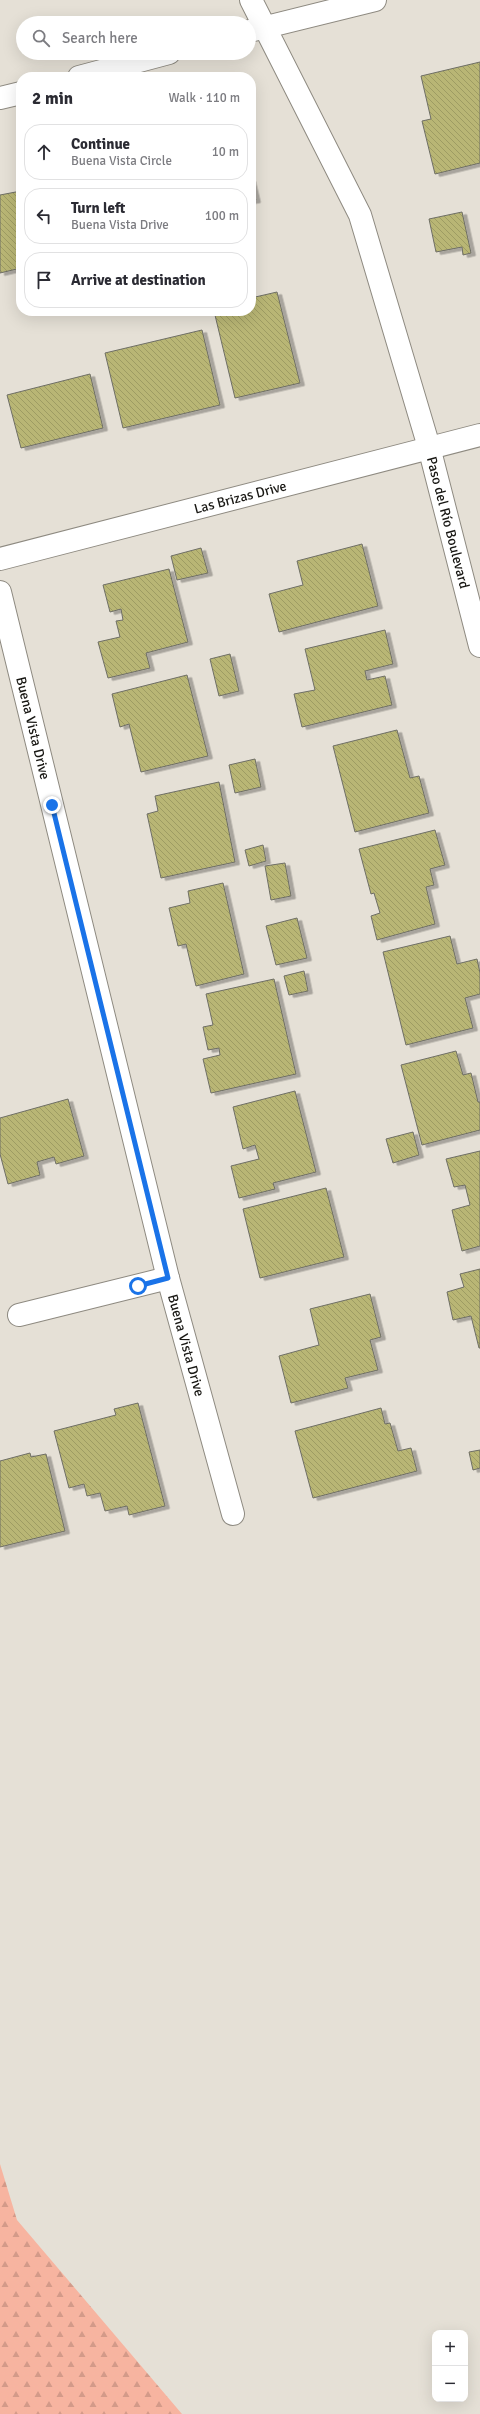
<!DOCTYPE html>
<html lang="en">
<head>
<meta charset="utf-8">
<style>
  :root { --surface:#fff; --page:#f7f7f7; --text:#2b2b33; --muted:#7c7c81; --line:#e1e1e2 }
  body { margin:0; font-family:Signika,sans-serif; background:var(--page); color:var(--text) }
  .controls { position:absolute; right:12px; bottom:12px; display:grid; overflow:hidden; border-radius:8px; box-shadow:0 4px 16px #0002 }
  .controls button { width:36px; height:36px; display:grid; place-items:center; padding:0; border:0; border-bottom:1px solid var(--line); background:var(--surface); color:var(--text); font:20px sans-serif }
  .stop { position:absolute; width:12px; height:12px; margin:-9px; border:3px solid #1a73e8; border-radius:50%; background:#fff }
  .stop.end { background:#1a73e8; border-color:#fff; box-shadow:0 1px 4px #0008 }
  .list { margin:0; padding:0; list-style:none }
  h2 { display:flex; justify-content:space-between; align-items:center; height:52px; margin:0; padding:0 16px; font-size:17px }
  h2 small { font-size:13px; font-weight:400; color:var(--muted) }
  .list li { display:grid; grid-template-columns:26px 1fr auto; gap:12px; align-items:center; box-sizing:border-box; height:56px; margin:0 8px 8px; padding:0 8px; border:1px solid var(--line); border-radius:16px }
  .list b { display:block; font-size:15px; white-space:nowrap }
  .list p { margin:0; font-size:13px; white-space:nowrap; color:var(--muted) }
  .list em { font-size:13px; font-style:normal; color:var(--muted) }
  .icon { flex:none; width:22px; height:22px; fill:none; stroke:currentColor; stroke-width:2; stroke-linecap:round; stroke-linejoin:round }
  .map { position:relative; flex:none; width:480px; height:2414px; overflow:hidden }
  .search { position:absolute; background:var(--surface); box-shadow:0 4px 16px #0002; left:16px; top:16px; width:240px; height:44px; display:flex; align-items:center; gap:10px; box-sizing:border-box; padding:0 14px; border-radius:22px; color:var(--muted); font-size:15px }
  .panel { position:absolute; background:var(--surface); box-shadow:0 4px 16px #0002; left:16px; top:72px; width:240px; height:244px; border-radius:16px }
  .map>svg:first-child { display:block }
  .forest { fill:url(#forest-firs) }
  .building { fill:url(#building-back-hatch); stroke:#6e6e65; filter:url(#shadow) }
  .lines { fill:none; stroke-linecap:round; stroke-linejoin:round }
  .minor-casing { stroke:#8e8a81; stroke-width:24 }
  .minor { stroke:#fff; stroke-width:22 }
  .route { stroke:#1a73e8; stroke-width:5 }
  .labels { text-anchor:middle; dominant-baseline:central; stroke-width:3.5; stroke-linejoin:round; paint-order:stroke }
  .street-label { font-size:14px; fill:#181713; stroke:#f2ede4 }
</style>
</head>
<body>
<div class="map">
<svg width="480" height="2414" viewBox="0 0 480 2414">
  <defs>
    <pattern id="forest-firs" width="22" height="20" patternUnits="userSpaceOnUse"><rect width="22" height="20" fill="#f7b4a0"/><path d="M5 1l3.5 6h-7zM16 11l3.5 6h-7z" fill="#d39a89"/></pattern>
    <pattern id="building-back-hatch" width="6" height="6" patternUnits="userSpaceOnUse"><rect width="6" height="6" fill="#b9b675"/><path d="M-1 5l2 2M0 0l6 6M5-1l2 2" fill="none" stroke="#9e9c64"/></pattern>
    <filter id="shadow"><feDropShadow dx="4.5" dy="2.5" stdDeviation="0" flood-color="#0004"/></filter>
  </defs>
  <rect width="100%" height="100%" fill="#e5e0d6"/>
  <polygon class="forest" points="0,2164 17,2220 182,2414 0,2414"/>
  <g class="building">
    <polygon points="480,62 480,163 435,174 422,121 431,119 421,76"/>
    <polygon points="251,179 256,200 251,201"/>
    <polygon points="21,191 21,268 0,273 0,195"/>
    <polygon points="462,212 471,253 463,255 462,247 436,252 429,219"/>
    <polygon points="277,292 300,383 235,398 214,311 251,311 251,298"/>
    <polygon points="202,330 220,405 123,428 105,353"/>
    <polygon points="90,374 103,428 21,448 7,395"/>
    <polygon points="362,544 378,606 279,632 269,594 303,585 297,561"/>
    <polygon points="201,548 208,573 177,580 171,556"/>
    <polygon points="169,569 188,642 146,653 150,668 108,678 98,642 120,637 116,621 123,620 121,609 110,612 103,585"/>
    <polygon points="385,630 393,664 365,671 367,680 385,676 392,705 302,727 294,694 315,690 305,649"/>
    <polygon points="230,654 239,691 219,696 210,659"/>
    <polygon points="187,675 208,756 141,772 129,724 120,727 112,694"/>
    <polygon points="397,730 410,778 419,776 429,813 355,832 333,746"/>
    <polygon points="255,759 261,787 235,793 229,765"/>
    <polygon points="219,782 235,862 161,878 147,814 158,811 155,796"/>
    <polygon points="435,830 445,865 430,869 434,885 426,887 435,924 377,940 371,916 380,913 374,893 371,894 359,849"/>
    <polygon points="263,845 266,861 249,866 245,850"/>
    <polygon points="285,863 291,896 271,900 265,866"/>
    <polygon points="223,883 244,974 196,986 186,944 178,946 169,908 190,903 188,891"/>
    <polygon points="297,918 307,958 276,965 266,926"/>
    <polygon points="450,936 457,964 477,959 480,973 480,994 465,998 473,1028 406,1045 383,952"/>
    <polygon points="304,971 308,991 289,995 284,976"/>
    <polygon points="274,979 296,1074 211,1093 203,1059 220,1055 219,1048 208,1050 203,1027 213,1025 206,994"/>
    <polygon points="456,1051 463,1075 471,1073 478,1102 480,1102 480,1130 422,1145 401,1065"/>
    <polygon points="295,1091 316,1172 273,1183 275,1189 239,1198 231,1166 259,1159 255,1145 243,1149 233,1107"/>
    <polygon points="68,1099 84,1156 56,1164 54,1157 37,1162 40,1175 8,1184 0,1154 0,1118"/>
    <polygon points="413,1132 419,1155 393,1163 386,1139"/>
    <polygon points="480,1151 480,1246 462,1251 452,1210 470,1205 465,1185 454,1187 446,1159"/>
    <polygon points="326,1188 344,1257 260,1278 243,1209"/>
    <polygon points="480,1269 480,1348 479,1348 471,1316 453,1320 447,1292 464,1287 460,1274"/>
    <polygon points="370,1294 381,1337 370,1340 378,1370 345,1378 348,1388 291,1403 279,1356 319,1345 310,1309"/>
    <polygon points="138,1403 165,1506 129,1515 127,1506 105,1511 100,1493 87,1496 84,1484 69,1488 54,1431 116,1415 114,1409"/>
    <polygon points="381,1408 385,1424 390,1423 398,1451 411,1448 417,1471 313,1498 295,1431"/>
    <polygon points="480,1450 480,1468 473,1470 469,1452"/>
    <polygon points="30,1453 31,1457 46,1454 65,1531 0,1547 0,1461"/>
  </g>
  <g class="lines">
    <defs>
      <g id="minor">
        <path id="s1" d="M 251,0 L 360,215 L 429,447 L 480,646"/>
        <polyline points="250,31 375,0"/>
        <polyline points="79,77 169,53"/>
        <polyline points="0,98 21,93"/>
        <path id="s2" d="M 0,559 L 480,435"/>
        <path id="s3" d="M 0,592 L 168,1278 L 233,1514"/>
        <polyline points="19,1315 168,1278"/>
      </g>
    </defs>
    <use href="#minor" class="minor-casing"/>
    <use href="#minor" class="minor"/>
  </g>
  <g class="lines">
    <polyline class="route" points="52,805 168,1278 138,1286"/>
  </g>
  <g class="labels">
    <g class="street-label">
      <text stroke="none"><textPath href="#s2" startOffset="248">Las Brizas Drive</textPath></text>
      <text stroke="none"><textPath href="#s1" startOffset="561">Paso del Río Boulevard</textPath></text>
      <text stroke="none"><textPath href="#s3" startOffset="140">Buena Vista Drive</textPath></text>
      <text stroke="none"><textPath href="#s3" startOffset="776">Buena Vista Drive</textPath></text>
    </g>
  </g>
</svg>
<div class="controls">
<button>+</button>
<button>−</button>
</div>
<div class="stop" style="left:138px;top:1286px"></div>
<div class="stop end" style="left:52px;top:805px"></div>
<div class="search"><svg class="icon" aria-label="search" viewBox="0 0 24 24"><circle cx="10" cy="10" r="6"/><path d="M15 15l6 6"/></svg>Search here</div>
<section class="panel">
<h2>2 min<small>Walk · 110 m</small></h2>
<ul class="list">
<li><svg class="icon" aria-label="ahead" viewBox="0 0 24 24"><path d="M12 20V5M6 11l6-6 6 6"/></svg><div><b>Continue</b><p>Buena Vista Circle</p></div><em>10 m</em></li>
<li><svg class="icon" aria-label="left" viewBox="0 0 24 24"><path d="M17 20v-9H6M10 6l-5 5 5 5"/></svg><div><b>Turn left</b><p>Buena Vista Drive</p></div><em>100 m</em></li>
<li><svg class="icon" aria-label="arrive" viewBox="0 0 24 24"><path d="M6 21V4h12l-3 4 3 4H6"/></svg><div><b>Arrive at destination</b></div></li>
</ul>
</section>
</div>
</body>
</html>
